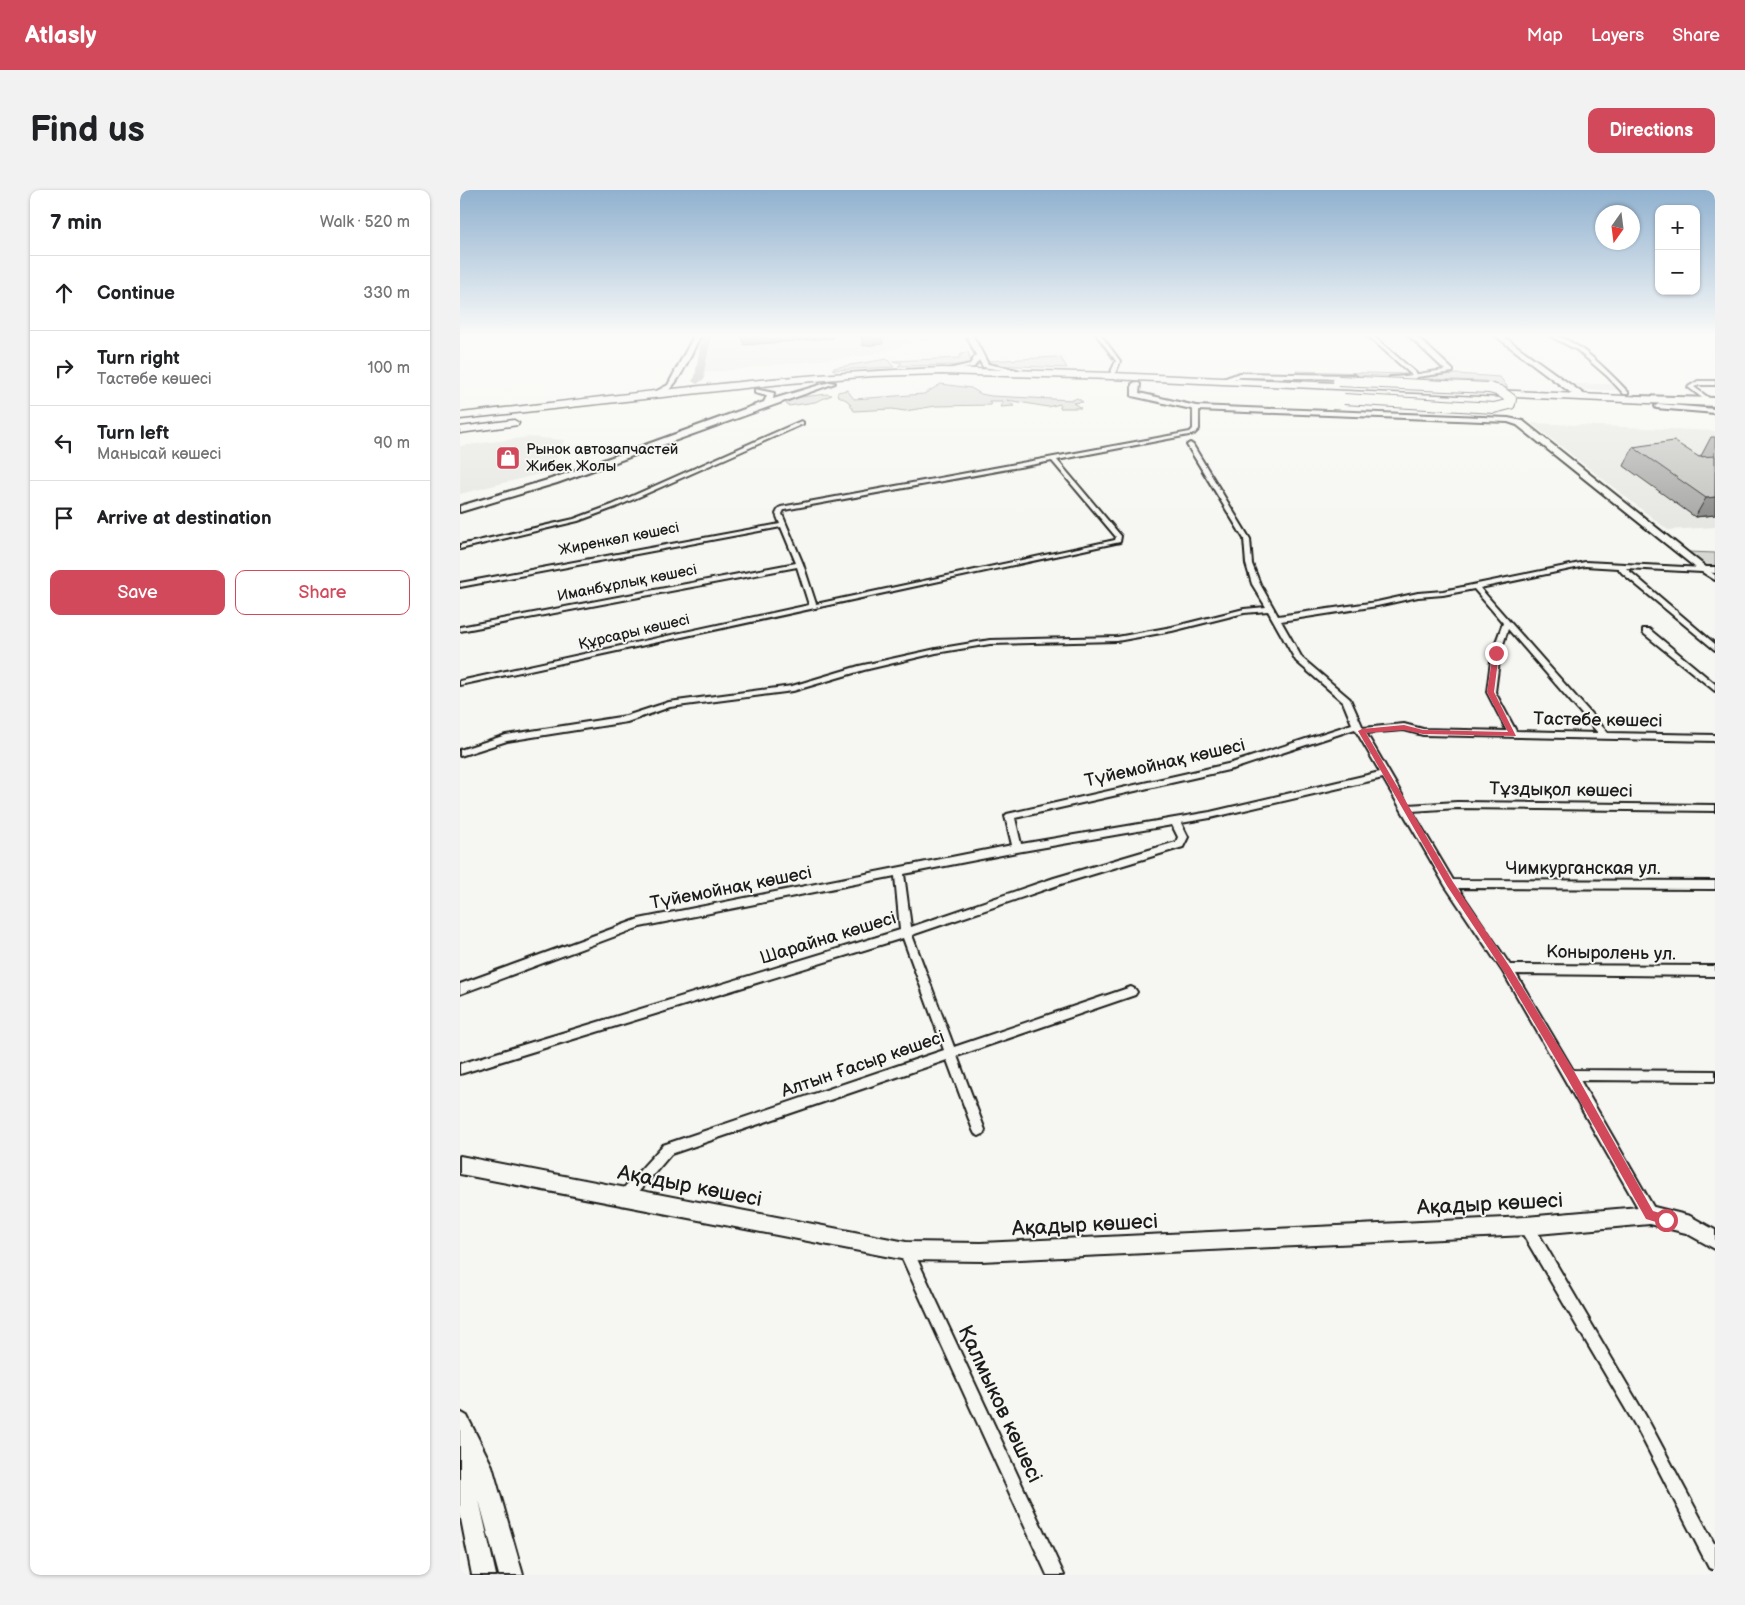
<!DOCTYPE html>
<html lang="en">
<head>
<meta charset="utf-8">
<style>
  :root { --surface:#fff; --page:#f2f2f2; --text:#202124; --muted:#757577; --line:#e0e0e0; --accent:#d1495b }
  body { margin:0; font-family:"Balsamiq Sans",sans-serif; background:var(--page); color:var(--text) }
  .controls { position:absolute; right:15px; top:15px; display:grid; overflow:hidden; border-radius:10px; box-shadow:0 1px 4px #0004 }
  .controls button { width:45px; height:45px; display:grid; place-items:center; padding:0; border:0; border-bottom:1px solid var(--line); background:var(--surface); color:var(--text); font:25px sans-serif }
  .compass { position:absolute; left:1135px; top:15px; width:45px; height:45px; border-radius:50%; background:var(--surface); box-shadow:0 1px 4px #0004; rotate:194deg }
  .stop { position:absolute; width:15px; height:15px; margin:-11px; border:4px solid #d1495b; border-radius:50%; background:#fff }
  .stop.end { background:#d1495b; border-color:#fff; box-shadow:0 1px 5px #0008 }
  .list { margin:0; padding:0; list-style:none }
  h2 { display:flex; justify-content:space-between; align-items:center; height:65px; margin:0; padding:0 20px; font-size:21px }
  h2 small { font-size:16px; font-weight:400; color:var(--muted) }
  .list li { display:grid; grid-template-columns:32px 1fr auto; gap:15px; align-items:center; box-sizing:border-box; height:75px; padding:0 20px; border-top:1px solid var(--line) }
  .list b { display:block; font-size:19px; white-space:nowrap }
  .list p { margin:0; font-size:16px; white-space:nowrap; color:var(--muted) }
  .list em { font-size:16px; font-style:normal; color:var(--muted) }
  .actions { display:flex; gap:10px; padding:15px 20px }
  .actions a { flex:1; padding:11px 0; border:1px solid var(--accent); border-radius:10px; text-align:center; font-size:18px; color:var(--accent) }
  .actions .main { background:var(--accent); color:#fff }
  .icon { flex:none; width:28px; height:28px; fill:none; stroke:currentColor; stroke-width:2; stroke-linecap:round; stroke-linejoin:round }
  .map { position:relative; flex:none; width:1255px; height:1385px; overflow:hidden; border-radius:10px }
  header { display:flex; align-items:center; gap:30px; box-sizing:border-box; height:70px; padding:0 25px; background:var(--accent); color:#fff }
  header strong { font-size:24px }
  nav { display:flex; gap:28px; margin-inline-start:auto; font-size:18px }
  .intro { display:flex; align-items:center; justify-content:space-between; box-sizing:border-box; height:120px; padding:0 30px }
  h1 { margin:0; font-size:35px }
  .button { padding:12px 22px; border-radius:10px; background:var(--accent); color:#fff; font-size:18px; font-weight:700 }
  main { display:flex; gap:30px; padding:0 30px }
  aside { flex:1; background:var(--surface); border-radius:10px; box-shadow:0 1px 4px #0004 }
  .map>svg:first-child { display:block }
  .built { fill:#e6e6e2 }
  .green { fill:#d6d6d2; stroke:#797977 }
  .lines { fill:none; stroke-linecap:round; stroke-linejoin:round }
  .river { fill:#acaca9; fill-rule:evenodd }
  .street-casing { stroke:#1c1c1c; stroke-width:4 }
  .secondary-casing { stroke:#1c1c1c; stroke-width:4 }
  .highway-casing { stroke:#1c1c1c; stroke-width:3 }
  .street { fill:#f6f6f2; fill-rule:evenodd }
  .secondary { fill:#f6f6f2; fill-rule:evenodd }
  .highway { fill:#f6f6f2; fill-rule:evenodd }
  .highway-bridge-casing { stroke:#1c1c1c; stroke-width:12; stroke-linecap:butt }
  .highway-bridge { stroke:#f6f6f2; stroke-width:10 }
  .wall { fill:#a5a5a3; stroke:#1c1c1c }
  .shaded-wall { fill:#868684; stroke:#1c1c1c }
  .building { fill:#c0c0bd; stroke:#1c1c1c }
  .route { fill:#d1495b }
  .labels { text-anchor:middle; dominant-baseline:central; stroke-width:4; stroke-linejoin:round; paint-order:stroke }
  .far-poi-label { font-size:15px; fill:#1c1c1c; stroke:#f6f6f2; text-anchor:start }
  .far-street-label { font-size:15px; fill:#1c1c1c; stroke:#f6f6f2 }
  .street-label { font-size:18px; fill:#1c1c1c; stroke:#f6f6f2 }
  .near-street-label { font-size:21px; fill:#1c1c1c; stroke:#f6f6f2 }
</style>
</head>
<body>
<header>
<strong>Atlasly</strong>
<nav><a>Map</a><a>Layers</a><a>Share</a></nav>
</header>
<div class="intro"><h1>Find us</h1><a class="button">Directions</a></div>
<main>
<aside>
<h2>7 min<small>Walk · 520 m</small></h2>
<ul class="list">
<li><svg class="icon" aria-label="ahead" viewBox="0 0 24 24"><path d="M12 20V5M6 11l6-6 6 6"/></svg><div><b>Continue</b></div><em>330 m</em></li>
<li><svg class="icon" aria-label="right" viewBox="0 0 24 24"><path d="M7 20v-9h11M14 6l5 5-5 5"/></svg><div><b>Turn right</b><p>Тастөбе көшесі</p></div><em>100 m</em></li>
<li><svg class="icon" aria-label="left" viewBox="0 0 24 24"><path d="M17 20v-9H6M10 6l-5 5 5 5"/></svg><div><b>Turn left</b><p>Манысай көшесі</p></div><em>90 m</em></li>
<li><svg class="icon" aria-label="arrive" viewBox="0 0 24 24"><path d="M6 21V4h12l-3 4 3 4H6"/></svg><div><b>Arrive at destination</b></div></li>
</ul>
<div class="actions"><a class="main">Save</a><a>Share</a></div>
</aside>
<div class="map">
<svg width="1255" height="1385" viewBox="0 0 1255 1385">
  <rect width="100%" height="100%" fill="#f6f6f2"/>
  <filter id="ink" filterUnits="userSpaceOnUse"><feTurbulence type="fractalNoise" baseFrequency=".02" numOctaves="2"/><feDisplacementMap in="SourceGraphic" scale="10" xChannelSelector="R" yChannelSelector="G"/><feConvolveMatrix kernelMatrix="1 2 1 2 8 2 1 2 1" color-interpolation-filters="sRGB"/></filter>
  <g filter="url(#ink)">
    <g class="built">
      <polygon points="252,144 497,144 500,149 451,153 409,165 244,183"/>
      <polygon points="1110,194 1150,194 1158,200 1119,200"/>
      <polygon points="1071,233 1255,241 1255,337 1208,340"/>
      <polygon points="69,247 104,250 91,281 0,304 0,256"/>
    </g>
    <g class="green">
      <polygon points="508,161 511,172 505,175 438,176 442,173 432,171 500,168 500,165"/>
      <polygon points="595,167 601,168 607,178 533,175 529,171"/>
      <polygon points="427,169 434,177 373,180 373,178"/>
      <polygon points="835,181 948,184 950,187 838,183"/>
      <path d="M 997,184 L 1040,187 L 1048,198 C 1039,198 1034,194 1025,191 L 963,189 L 961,187 Z"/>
      <polygon points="481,194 511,198 521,204 531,206 613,210 617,208 623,212 613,213 621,218 600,218 600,214 588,217 547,210 554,216 541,217 543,211 529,211 531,215 476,216 445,221 432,219 394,221 388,211 377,205 378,202 387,200 394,209 464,204"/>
      <polygon points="367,204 372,205 355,212 329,216 326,214 333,208"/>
      <polygon points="1229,362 1255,363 1255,377 1245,377"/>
    </g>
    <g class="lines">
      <polygon class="river" points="242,144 252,144 244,182 245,188 237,194 232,191 235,187"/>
      <defs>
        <g id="street">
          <polygon points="636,144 640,144 660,171 654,187 649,186 656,171"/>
          <polygon points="906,144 911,144 957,184 957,186 953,186"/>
          <path d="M 1086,144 C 1113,144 1150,183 1168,202 L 1168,204 L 1164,204 L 1147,186 L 1117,160 Z"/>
          <polygon points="1238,191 1255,191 1255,195 1239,195 1234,197 1249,208 1249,210 1245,210 1228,197"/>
          <path d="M 736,216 L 739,218 L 739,239 L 734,244 L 597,270 L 661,346 L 660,352 L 0,495 L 0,491 L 349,415 L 337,377 L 0,441 L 0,437 L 336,373 L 321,337 L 0,397 L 0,393 L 320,334 L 316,324 L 319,318 L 321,317 L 730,242 L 733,239 L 733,218 ZM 592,271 L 656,347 L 655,350 L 356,414 L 343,374 L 322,324 L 324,320 Z"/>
          <polygon points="341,231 343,232 343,234 156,317 118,331 0,359 0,355 114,329 152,315"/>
          <path d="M 730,253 L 733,255 L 790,349 L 792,374 L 800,394 L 818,426 L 917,412 L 958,403 L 983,401 L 1125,372 L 1244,378 L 1255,385 L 1255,390 L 1242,382 L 1166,378 L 1255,454 L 1255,460 L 1162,383 L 1158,378 L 1125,376 L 1020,398 L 1148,543 L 1255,545 L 1255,551 L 963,545 L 944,540 L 906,543 L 948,615 L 997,612 L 1255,615 L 1255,621 L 997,618 L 952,621 L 993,690 L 1255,691 L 1255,699 L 998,698 L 1050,775 L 1255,776 L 1255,786 L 1056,784 L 1113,880 L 1255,881 L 1255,891 L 1120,890 L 1195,1020 L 1197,1025 L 1195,1030 L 1190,1032 L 1185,1030 L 1043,782 L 986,697 L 923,588 L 750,628 L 721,633 L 728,647 L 723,657 L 601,694 L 452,745 L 494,857 L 671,797 L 675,799 L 677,802 L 675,805 L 497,866 L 525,940 L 523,944 L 519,946 L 515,944 L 513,940 L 487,870 L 211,964 L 170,1012 L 165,1014 L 160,1012 L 158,1007 L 160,1002 L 203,955 L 484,860 L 443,748 L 0,884 L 0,874 L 440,740 L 435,686 L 180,737 L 0,804 L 0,794 L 179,729 L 552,655 L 545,626 L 547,624 L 772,573 L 892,534 L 883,512 L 836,471 L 808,421 L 784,423 L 712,441 L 657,451 L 530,454 L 476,463 L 404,480 L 333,501 L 210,517 L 167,532 L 47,551 L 0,566 L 0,560 L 46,545 L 166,526 L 209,512 L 332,496 L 399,476 L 476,459 L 530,450 L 657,447 L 712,437 L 784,419 L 806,417 L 792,394 L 786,374 L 784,349 L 727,255 ZM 1014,399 L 1043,433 L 1032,463 L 1027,502 L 1047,541 L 963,539 L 944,534 L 903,538 L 890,509 L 842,468 L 821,431 L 917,416 L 958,407 L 983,405 ZM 1048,439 L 1138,543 L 1056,541 L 1035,502 L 1040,463 ZM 895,539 L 920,582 L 750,622 L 561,654 L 555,628 L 773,579 ZM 712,635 L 718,647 L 716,652 L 594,688 L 451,737 L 444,684 L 557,662 Z"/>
          <polygon points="1183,439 1189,439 1255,494 1255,501 1183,443"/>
          <polygon points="1066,1029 1071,1031 1188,1230 1255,1355 1255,1380 1249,1378 1178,1240 1061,1041 1059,1036 1061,1031"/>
          <polygon points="446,1054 451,1056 604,1385 587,1385 441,1066 439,1061 441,1056"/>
        </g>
        <g id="secondary">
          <path d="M 235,144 L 241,144 C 232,161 216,208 193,207 L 193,203 L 208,195 Z"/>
          <polygon points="506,144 512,144 528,174 557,180 557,182 523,177 519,170 514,177 484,182 484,180 510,174 516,165"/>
          <path d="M 947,144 L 954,144 L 993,180 L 993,182 L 957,187 L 951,191 L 928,190 L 930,187 C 949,187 966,182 985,180 Z"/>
          <polygon points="1033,144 1040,144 1125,205 1125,209 1119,209"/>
          <polygon points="780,183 894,185 897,187 894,189 780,187 763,192 760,190"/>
          <polygon points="370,192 375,193 97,293 0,322 0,316 91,289 304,212 307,206 295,203 295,199 314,203 313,209"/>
          <polygon points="676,192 680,194 679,203 736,216 1048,228 1063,231 1246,377 1255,377 1255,383 1241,382 1057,235 1048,232 736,220 672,206 672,194"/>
          <polygon points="1178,206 1255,208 1255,212 1175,210 1175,206"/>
          <polygon points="1199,214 1255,219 1255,223 1196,218 1195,216"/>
          <polygon points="0,966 446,1052 521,1053 1066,1027 1190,1016 1230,1026 1255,1040 1255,1059 1226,1043 1190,1034 1066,1045 521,1071 446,1070 0,984"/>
          <polygon points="0,1222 7,1226 32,1276 63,1385 39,1385 19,1310 36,1385 12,1385 0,1324"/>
        </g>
        <g id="highway">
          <path d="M 482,178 L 652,183 L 1255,210 L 1255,216 L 652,189 L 482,184 L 413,186 L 331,193 L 0,229 L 0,223 C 160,206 321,183 482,178 Z"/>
          <polygon points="54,230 59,233 58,235 0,243 0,237"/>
        </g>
      </defs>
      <use href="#street" class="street-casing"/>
      <use href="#secondary" class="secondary-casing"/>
      <use href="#highway" class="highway-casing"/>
      <use href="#street" class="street"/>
      <use href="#secondary" class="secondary"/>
      <use href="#highway" class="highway"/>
      <defs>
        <polyline id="highway-bridge" points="878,191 1029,198 1040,201 1051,209 1050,214 1034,218 884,209"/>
      </defs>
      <use href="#highway-bridge" class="highway-bridge-casing"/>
      <use href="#highway-bridge" class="highway-bridge"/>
    </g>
    <polygon class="wall" points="1251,247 1255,247 1255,325 1235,327 1164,276 1173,257 1239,267 1243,267 1241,266"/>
    <g class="shaded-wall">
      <polygon points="281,144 373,144 373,148 284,155"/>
      <polygon points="409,144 421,144 423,154 403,156 401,145"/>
      <polygon points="1255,307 1255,325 1235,327 1246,308"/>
    </g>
    <polygon class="building" points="1214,251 1239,267 1255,266 1255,307 1246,308 1173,257"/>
  </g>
  <linearGradient id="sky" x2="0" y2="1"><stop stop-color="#90b1cf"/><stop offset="0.43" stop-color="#fbfbf9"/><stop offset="1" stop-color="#fbfbf9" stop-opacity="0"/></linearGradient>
  <rect width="1255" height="338" fill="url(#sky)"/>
  <polygon class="route" points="1036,461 1039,463 1034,502 1056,546 963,544 944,540 906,543 993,692 1050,777 1114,881 1193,1021 1210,1026 1210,1034 1206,1035 1186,1029 1107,888 1044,782 987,696 898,541 902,539 944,535 963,540 1048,542 1027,502 1033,463"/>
  <defs>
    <symbol id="shop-square" viewBox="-11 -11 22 22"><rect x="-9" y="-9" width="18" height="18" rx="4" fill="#d1495b" stroke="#f6f6f2"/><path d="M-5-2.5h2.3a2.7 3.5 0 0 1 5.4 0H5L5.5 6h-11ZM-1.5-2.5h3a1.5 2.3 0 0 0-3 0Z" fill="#fff"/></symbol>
  </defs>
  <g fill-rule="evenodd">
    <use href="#shop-square" x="34" y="254" width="28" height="28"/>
  </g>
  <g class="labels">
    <g class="far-poi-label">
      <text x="66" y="259">Рынок автозапчастей<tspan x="66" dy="17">Жибек Жолы</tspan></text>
    </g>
    <g class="far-street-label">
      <text transform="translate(159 349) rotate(-11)">Жиренкөл көшесі</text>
      <text transform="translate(167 393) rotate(-11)">Иманбұрлық көшесі</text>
      <text transform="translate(174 442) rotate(-13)">Құрсары көшесі</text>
    </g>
    <g class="street-label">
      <text transform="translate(1138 530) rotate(1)">Тастөбе көшесі</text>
      <text transform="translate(705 573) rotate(-13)">Түйемойнақ көшесі</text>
      <text transform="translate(1101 600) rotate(1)">Тұздықол көшесі</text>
      <text x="1123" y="678">Чимкурганская ул.</text>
      <text transform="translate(271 698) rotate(-11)">Түйемойнақ көшесі</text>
      <text transform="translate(368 748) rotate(-17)">Шарайна көшесі</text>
      <text transform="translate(1151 763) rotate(1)">Коныролень ул.</text>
      <text transform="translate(403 874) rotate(-19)">Алтын Ғасыр көшесі</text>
    </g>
    <g class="near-street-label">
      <text transform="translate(230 996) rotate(11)">Ақадыр көшесі</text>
      <text transform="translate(1030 1014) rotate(-3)">Ақадыр көшесі</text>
      <text transform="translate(625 1035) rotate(-3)">Ақадыр көшесі</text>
      <text transform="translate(540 1214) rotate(65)">Қалмыков көшесі</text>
    </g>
  </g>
</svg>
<div class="controls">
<button>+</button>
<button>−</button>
</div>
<svg class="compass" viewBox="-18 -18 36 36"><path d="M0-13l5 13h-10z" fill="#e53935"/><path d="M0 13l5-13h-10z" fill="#757577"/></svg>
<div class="stop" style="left:1206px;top:1030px"></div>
<div class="stop end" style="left:1036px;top:463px"></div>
</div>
</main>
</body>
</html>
